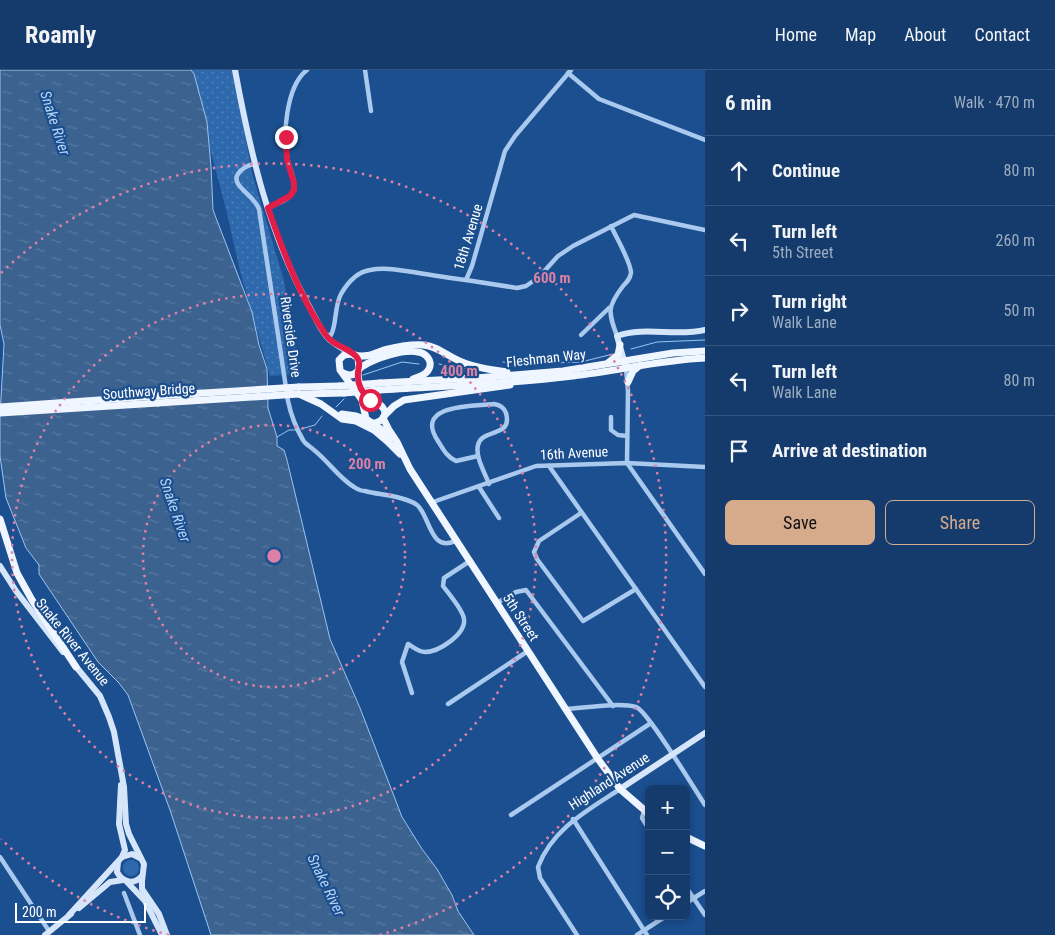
<!DOCTYPE html>
<html lang="en">
<head>
<meta charset="utf-8">
<style>
  :root { --surface:#143b6b; --page:#1d4271; --text:#f1f3f6; --muted:#9dadc1; --line:#33557e; --accent:#d6ab8b }
  body { margin:0; font-family:"Roboto Condensed",sans-serif; background:var(--page); color:var(--text) }
  .controls { position:absolute; right:15px; bottom:15px; display:grid; overflow:hidden; border-radius:8px; box-shadow:0 2px 8px #0003 }
  .controls button { width:45px; height:45px; display:grid; place-items:center; padding:0; border:0; border-bottom:1px solid var(--line); background:var(--surface); color:var(--text); font:25px sans-serif }
  .scale { position:absolute; left:15px; bottom:12px; width:131px; box-sizing:border-box; padding-left:5px; border:2px solid #fff; border-top:0; font-size:14px; line-height:18px; white-space:nowrap; color:#fff; -webkit-text-stroke:4px #1b4f8f; paint-order:stroke }
  .stop { position:absolute; width:15px; height:15px; margin:-11px; border:4px solid #e11d48; border-radius:50%; background:#fff }
  .stop.end { background:#e11d48; border-color:#fff; box-shadow:0 1px 5px #0008 }
  .list { margin:0; padding:0; list-style:none }
  h2 { display:flex; justify-content:space-between; align-items:center; height:65px; margin:0; padding:0 20px; font-size:21px }
  h2 small { font-size:16px; font-weight:400; color:var(--muted) }
  .list li { display:grid; grid-template-columns:32px 1fr auto; gap:15px; align-items:center; box-sizing:border-box; height:70px; padding:0 20px; border-top:1px solid var(--line) }
  .list b { display:block; font-size:19px; white-space:nowrap }
  .list p { margin:0; font-size:16px; white-space:nowrap; color:var(--muted) }
  .list em { font-size:16px; font-style:normal; color:var(--muted) }
  .actions { display:flex; gap:10px; padding:15px 20px }
  .actions a { flex:1; padding:11px 0; border:1px solid var(--accent); border-radius:8px; text-align:center; font-size:18px; color:var(--accent) }
  .actions .main { background:var(--accent); color:#111 }
  .icon { flex:none; width:28px; height:28px; fill:none; stroke:currentColor; stroke-width:2; stroke-linecap:round; stroke-linejoin:round }
  .map { position:relative; flex:none; width:705px; height:865px; overflow:hidden }
  header { display:flex; align-items:center; gap:30px; box-sizing:border-box; height:70px; padding:0 25px; background:var(--surface); border-bottom:1px solid var(--line) }
  header strong { font-size:24px }
  nav { display:flex; gap:28px; margin-inline-start:auto; font-size:18px }
  main { display:flex }
  aside { flex:1; background:var(--surface) }
  .map>svg:first-child { display:block }
  .grass { fill:#2e69ad }
  .park { fill:url(#park-dots) }
  .water { fill:url(#water-ripples); stroke:#9cc4f0 }
  .lines { fill:none; stroke-linecap:round; stroke-linejoin:round }
  .stream { stroke:#9cc4f0; stroke-width:1 }
  .street { stroke:#a9c9ee; stroke-width:4.5 }
  .secondary { stroke:#d6e6fa; stroke-width:6 }
  .primary { stroke:#f0f6ff; stroke-width:7 }
  .primary-bridge { stroke:#f0f6ff; stroke-width:7 }
  .route { stroke:#e11d48; stroke-width:6 }
  .ring { fill:none; stroke:#dd80a5; stroke-width:2.5; stroke-dasharray:2.5 5 }
  .labels { text-anchor:middle; dominant-baseline:central; stroke-width:4.5; stroke-linejoin:round; paint-order:stroke }
  .street-label { font-size:14px; fill:#fff; stroke:#1b4f8f }
  .water-label { font-size:15px; font-style:italic; fill:#b5d3f5; stroke:#1b4f8f }
  .centre { fill:#dd80a5; stroke:#1b4f8f; stroke-width:2.5 }
  .ring-label { font-size:15px; text-anchor:middle; font-weight:bold; fill:#dd80a5; stroke:#1b4f8f; stroke-width:4.5; stroke-linejoin:round; paint-order:stroke }
</style>
</head>
<body>
<header>
<strong>Roamly</strong>
<nav><a>Home</a><a>Map</a><a>About</a><a>Contact</a></nav>
</header>
<main>
<div class="map">
<svg width="705" height="865" viewBox="0 0 705 865">
  <defs>
    <pattern id="park-dots" width="8" height="8" patternUnits="userSpaceOnUse" patternTransform="scale(1.25)"><rect width="8" height="8" fill="#2e69ad"/><path d="M2 2h.1M6 6h.1" fill="none" stroke="#4d80b9" stroke-width="1.8" stroke-linecap="round"/></pattern>
    <pattern id="water-ripples" width="26" height="14" patternUnits="userSpaceOnUse" patternTransform="scale(1.25)"><rect width="26" height="14" fill="#3c6290"/><path d="M2 4q2-2 4 0t4 0M15 11q2-2 4 0t4 0" fill="none" stroke="#597aa1"/></pattern>
  </defs>
  <rect width="100%" height="100%" fill="#1b4f8f"/>
  <circle class="grass" cx="131" cy="798" r="8"/>
  <polygon class="park" points="191,0 233,0 252,103 284,211 301,304 270,306 240,201 226,139 209,75 207,52 194,4"/>
  <polygon class="water" points="0,0 191,0 194,4 207,52 211,97 213,140 252,242 259,275 267,299 268,338 277,367 277,376 284,380 287,390 330,569 360,638 402,747 422,779 437,799 452,825 458,841 474,865 211,865 170,740 128,625 119,613 98,592 39,504 39,495 26,478 6,428 0,386 0,346 4,274 0,255"/>
  <g class="lines">
    <g class="stream">
      <polyline points="631,279 657,272 705,270"/>
      <polyline points="503,292 520,294 581,292 613,284"/>
      <polyline points="439,294 472,300"/>
      <polyline points="363,305 402,292 419,294"/>
      <polyline points="336,337 344,329"/>
      <polyline points="301,359 315,355 322,346"/>
      <polyline points="277,367 289,360 296,360"/>
    </g>
    <g class="street">
      <polyline points="365,0 371,41"/>
      <polyline points="568,3 599,29 705,70"/>
      <path d="M 255,94 C 248,95 242,98 238,104 C 230,115 254,125 259,139 L 288,331 C 291,345 296,358 303,370 C 305,374 311,377 314,380 C 328,391 339,408 354,417 C 357,419 361,421 365,421 C 379,425 405,426 417,435 C 430,445 430,485 457,470"/>
      <path d="M 268,138 C 275,134 290,130 293,122 C 297,113 290,100 288,91 C 282,67 286,16 307,0"/>
      <path d="M 611,156 C 616,167 631,192 631,203 C 630,209 627,212 623,216 C 607,237 608,242 617,266"/>
      <polyline points="466,210 517,218 526,216 539,207 558,186 573,176 634,145 705,160"/>
      <path d="M 325,265 L 331,265 C 337,254 334,237 341,224 C 348,212 357,202 370,200 C 384,197 399,200 413,202 C 431,205 449,208 466,210 L 472,196 L 505,81 L 515,66 L 571,0"/>
      <polyline points="581,265 609,238"/>
      <polyline points="626,298 628,321 627,393 705,504"/>
      <polyline points="611,347 611,360 618,365 627,366"/>
      <path d="M 478,386 L 456,391 C 447,387 443,379 438,371 C 413,334 474,336 494,334 C 500,335 504,337 506,343 C 513,368 482,358 478,375 C 475,387 485,403 489,414"/>
      <polyline points="549,396 705,617"/>
      <polyline points="479,417 499,448"/>
      <polyline points="433,432 536,396 627,393 705,397"/>
      <polyline points="581,443 539,471 534,482 537,489 583,551 636,519"/>
      <polyline points="497,533 516,522 526,520 613,636"/>
      <path d="M 412,623 L 402,592 L 408,574 C 413,577 419,582 425,582 C 439,582 466,564 464,549 C 463,540 449,524 443,516 L 444,508 L 470,491"/>
      <polyline points="448,634 528,581"/>
      <path d="M 566,639 C 584,638 620,632 636,637 C 647,640 695,720 705,735"/>
      <polyline points="644,741 642,748 649,759"/>
      <polyline points="511,745 651,653"/>
      <polyline points="573,749 647,865"/>
      <polyline points="0,787 49,861"/>
      <polyline points="686,817 705,845"/>
      <polyline points="124,823 140,865"/>
      <polyline points="686,833 705,821"/>
      <path d="M 577,865 L 540,808 L 538,797 C 552,759 588,740 620,719"/>
      <polyline points="637,865 666,846"/>
    </g>
    <g class="secondary">
      <path d="M 235,0 C 250,81 269,165 310,238 C 315,247 320,259 327,267 C 334,275 343,278 352,284"/>
      <path d="M 625,294 L 617,266 C 645,256 676,267 705,260"/>
      <polyline points="0,496 16,521 63,582"/>
      <polyline points="73,593 100,626 109,647 114,662 124,717 126,754 129,764 144,794 142,811 142,819 159,844 167,865"/>
      <polyline points="121,715 119,754 125,780 122,787"/>
      <polyline points="620,719 705,663"/>
      <path d="M 118,792 L 117,802 C 123,813 134,815 142,806"/>
      <polyline points="127,812 145,831 162,865"/>
      <polyline points="79,838 110,812 123,810"/>
      <polyline points="69,845 122,787 132,784 140,788"/>
      <polyline points="45,865 71,844"/>
    </g>
    <g class="primary">
      <path d="M 354,285 C 366,288 373,284 384,280 C 396,277 410,274 423,275 C 438,276 448,287 462,292 C 476,298 492,300 507,302"/>
      <polyline points="609,292 618,285 620,275"/>
      <polyline points="359,298 358,288 352,284 344,285 339,290 340,300 362,330 366,349 382,360 390,368"/>
      <path d="M 358,301 C 358,313 361,324 373,331 C 376,333 381,334 383,338 C 389,346 380,353 372,353"/>
      <path d="M 343,303 C 347,305 350,306 354,304 C 358,302 359,298 363,296 C 376,288 403,279 418,282 C 426,283 433,291 429,299 C 426,305 419,307 413,309"/>
      <polyline points="628,312 633,301 639,296"/>
      <polyline points="380,313 476,308 563,301 673,283 705,281"/>
      <polyline points="299,317 340,316"/>
      <path d="M 379,320 C 443,316 508,314 573,306 C 617,301 660,290 705,288"/>
      <polyline points="299,324 321,334 342,349 356,351 374,360 387,371 400,384"/>
      <polyline points="302,324 344,323"/>
      <polyline points="0,337 156,326"/>
      <polyline points="0,343 158,333"/>
      <polyline points="342,344 356,346 367,350"/>
      <polyline points="384,346 394,336 404,330 510,315"/>
      <polyline points="383,348 389,360 397,372 410,399 598,689 620,719 649,744"/>
      <polyline points="0,449 17,503 32,530 76,597"/>
      <polyline points="686,767 705,776"/>
    </g>
    <g class="primary-bridge">
      <polyline points="340,316 380,313"/>
      <polyline points="344,323 379,320"/>
      <polyline points="156,326 299,317"/>
      <polyline points="158,333 299,324"/>
    </g>
  </g>
  <g class="lines">
    <path class="route" d="M 286,67 L 287,90 L 294,113 L 294,120 L 290,126 L 268,138 C 283,181 299,225 325,264 C 333,277 352,278 358,289 C 361,294 358,298 358,303 C 357,314 362,323 370,330"/>
  </g>
  <g class="ring">
    <circle cx="274" cy="486" r="131"/>
    <circle cx="274" cy="486" r="262"/>
    <path d="M169 865A393 393 0 0 1 1 769M1 203A393 393 0 1 1 379 865"/>
  </g>
  <g class="labels">
    <g class="street-label">
      <text transform="translate(468 167) rotate(-73)">18th Avenue</text>
      <text transform="translate(291 267) rotate(82)">Riverside Drive</text>
      <text transform="translate(546 288) rotate(-6)">Fleshman Way</text>
      <text transform="translate(149 321) rotate(-4)">Southway Bridge</text>
      <text transform="translate(574 383) rotate(-3)">16th Avenue</text>
      <text transform="translate(521 547) rotate(57)">5th Street</text>
      <text transform="translate(73 572) rotate(51)">Snake River Avenue</text>
      <text transform="translate(609 711) rotate(-33)">Highland Avenue</text>
    </g>
    <g class="water-label">
      <text transform="translate(55 53) rotate(72)">Snake River</text>
      <text transform="translate(175 440) rotate(71)">Snake River</text>
      <text transform="translate(326 815) rotate(64)">Snake River</text>
    </g>
  </g>
  <circle cx="274" cy="486" r="8" class="centre"/>
  <g class="ring-label">
    <text x="552" y="213">600 m</text>
    <text x="459" y="306">400 m</text>
    <text x="367" y="399">200 m</text>
  </g>
</svg>
<div class="controls">
<button>+</button>
<button>−</button>
<button><svg class="icon" aria-label="locate" viewBox="0 0 24 24"><circle cx="12" cy="12" r="6"/><path d="M12 2v4M12 18v4M2 12h4M18 12h4"/></svg></button>
</div>
<div class="scale">200 m</div>
<div class="stop" style="left:370px;top:330px"></div>
<div class="stop end" style="left:286px;top:67px"></div>
</div>
<aside>
<h2>6 min<small>Walk · 470 m</small></h2>
<ul class="list">
<li><svg class="icon" aria-label="ahead" viewBox="0 0 24 24"><path d="M12 20V5M6 11l6-6 6 6"/></svg><div><b>Continue</b></div><em>80 m</em></li>
<li><svg class="icon" aria-label="left" viewBox="0 0 24 24"><path d="M17 20v-9H6M10 6l-5 5 5 5"/></svg><div><b>Turn left</b><p>5th Street</p></div><em>260 m</em></li>
<li><svg class="icon" aria-label="right" viewBox="0 0 24 24"><path d="M7 20v-9h11M14 6l5 5-5 5"/></svg><div><b>Turn right</b><p>Walk Lane</p></div><em>50 m</em></li>
<li><svg class="icon" aria-label="left" viewBox="0 0 24 24"><path d="M17 20v-9H6M10 6l-5 5 5 5"/></svg><div><b>Turn left</b><p>Walk Lane</p></div><em>80 m</em></li>
<li><svg class="icon" aria-label="arrive" viewBox="0 0 24 24"><path d="M6 21V4h12l-3 4 3 4H6"/></svg><div><b>Arrive at destination</b></div></li>
</ul>
<div class="actions"><a class="main">Save</a><a>Share</a></div>
</aside>
</main>
</body>
</html>
